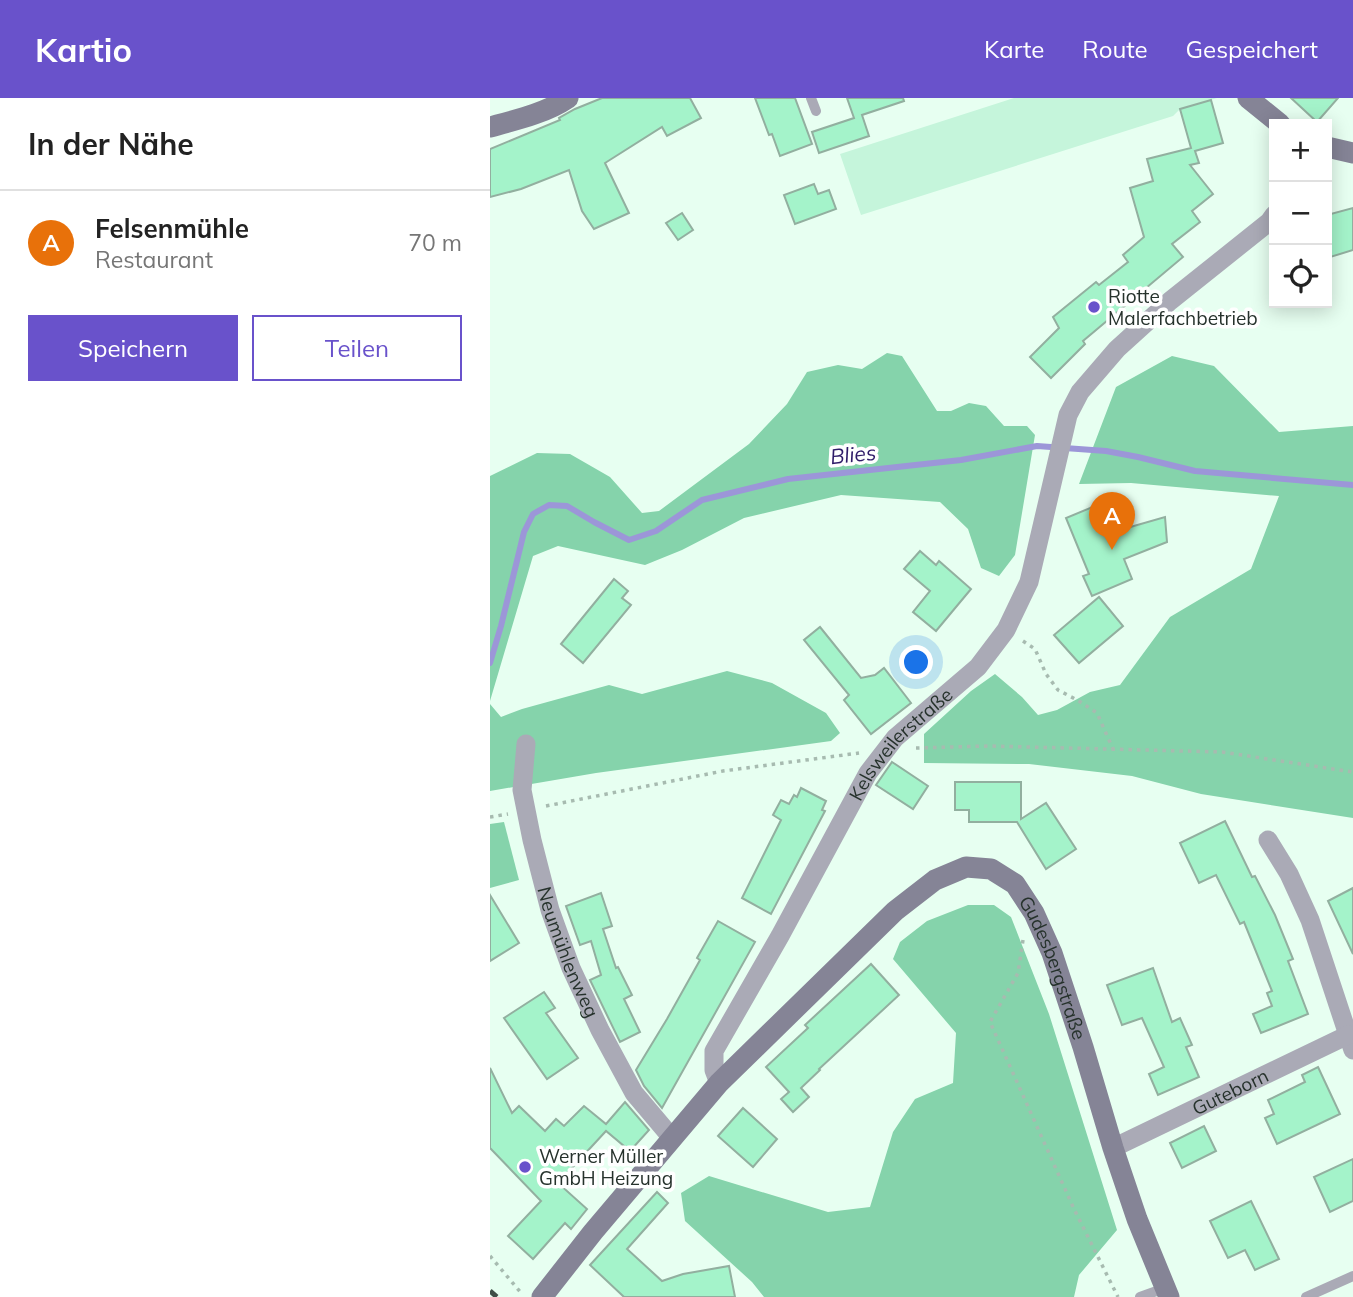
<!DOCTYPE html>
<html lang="de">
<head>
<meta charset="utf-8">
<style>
  :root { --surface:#fff; --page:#f6f6f6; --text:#222; --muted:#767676; --line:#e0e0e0; --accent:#6952cb }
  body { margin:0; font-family:Mulish,sans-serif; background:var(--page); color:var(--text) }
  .controls { position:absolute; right:21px; top:21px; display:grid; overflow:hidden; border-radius:0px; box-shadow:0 4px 18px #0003 }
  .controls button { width:63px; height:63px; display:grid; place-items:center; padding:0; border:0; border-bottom:2px solid var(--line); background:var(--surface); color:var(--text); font:35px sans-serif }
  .you { position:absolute; left:427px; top:565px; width:24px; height:24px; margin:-18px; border:5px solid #fff; border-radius:50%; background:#1a73e8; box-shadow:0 0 0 10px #1a73e833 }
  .badge { display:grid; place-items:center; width:46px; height:46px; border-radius:50%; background:var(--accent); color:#fff; font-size:23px; font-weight:700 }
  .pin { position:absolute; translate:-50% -58px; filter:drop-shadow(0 2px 4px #0008) }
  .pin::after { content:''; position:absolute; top:37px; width:24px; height:21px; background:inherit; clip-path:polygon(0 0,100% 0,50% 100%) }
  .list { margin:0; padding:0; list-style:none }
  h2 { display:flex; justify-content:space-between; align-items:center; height:91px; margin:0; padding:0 28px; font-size:30px }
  h2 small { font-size:23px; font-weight:400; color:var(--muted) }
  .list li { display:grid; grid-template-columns:46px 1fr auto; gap:21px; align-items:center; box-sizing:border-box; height:105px; padding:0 28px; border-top:2px solid var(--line) }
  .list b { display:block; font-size:26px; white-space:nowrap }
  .list p { margin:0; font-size:23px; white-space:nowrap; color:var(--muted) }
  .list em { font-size:23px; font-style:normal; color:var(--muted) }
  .actions { display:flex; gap:14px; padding:21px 28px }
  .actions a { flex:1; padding:16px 0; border:2px solid var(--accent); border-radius:0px; text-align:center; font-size:24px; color:var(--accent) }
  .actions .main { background:var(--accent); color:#fff }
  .icon { flex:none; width:38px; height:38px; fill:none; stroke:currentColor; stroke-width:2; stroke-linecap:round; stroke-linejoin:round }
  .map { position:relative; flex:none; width:863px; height:1199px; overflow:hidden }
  header { display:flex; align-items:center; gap:42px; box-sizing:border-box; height:98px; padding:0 35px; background:var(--accent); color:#fff }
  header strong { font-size:33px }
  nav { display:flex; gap:38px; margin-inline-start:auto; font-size:24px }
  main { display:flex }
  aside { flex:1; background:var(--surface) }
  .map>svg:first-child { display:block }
  .green { fill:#c5f5db }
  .forest { fill:#85d3ab }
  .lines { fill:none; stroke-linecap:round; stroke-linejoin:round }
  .stream { stroke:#9c96d8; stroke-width:6 }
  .building { fill:#a4f3ca; stroke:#92af9f; stroke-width:2 }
  .path { stroke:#a7bbb0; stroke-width:3.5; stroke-dasharray:3.5 5; stroke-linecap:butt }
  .lane { stroke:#aaaab6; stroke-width:10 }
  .street { stroke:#aaaab6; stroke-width:19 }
  .secondary { stroke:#858496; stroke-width:21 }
  .rail { stroke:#404e47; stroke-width:5; stroke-dasharray:9 9; stroke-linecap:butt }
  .poi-dot { fill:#6952cb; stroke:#fff; stroke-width:2.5 }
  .labels { text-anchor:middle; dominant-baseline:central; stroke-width:7; stroke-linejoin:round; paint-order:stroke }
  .poi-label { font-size:19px; fill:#26322c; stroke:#fff; text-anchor:start }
  .street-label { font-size:19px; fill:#26322c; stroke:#fff }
  .water-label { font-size:21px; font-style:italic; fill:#2e1b68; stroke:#fff }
</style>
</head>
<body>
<header>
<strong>Kartio</strong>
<nav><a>Karte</a><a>Route</a><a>Gespeichert</a></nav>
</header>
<main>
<aside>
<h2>In der Nähe<small></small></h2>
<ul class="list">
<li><span class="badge" style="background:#e8710a">A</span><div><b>Felsenmühle</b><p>Restaurant</p></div><em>70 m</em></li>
</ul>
<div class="actions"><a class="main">Speichern</a><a>Teilen</a></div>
</aside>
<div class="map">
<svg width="863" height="1199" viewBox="0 0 863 1199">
  <rect width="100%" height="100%" fill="#e7fff1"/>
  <polygon class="green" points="524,0 727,0 690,11 683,18 371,117 350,56"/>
  <g class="forest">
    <polygon points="397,255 412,258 447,313 461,313 479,305 496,308 514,328 537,328 545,337 525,457 509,478 491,470 478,431 450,404 351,397 254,420 192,452 155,467 68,448 43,458 0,603 0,378 47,355 80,356 120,379 152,415 169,413 259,346 297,306 317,274 348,267 372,271"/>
    <polygon points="682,258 724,268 789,334 863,328 863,720 711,696 642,678 539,666 434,665 434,636 481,593 505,576 532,599 548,617 567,612 600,594 630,587 680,519 761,471 789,398 641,385 589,386 626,289"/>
    <polygon points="237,573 282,585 336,615 350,635 341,643 106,675 0,693 0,606 11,619 32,611 119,587 152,596"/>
    <polygon points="14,724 29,782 0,790 0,726"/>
    <polygon points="478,807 504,807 521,819 559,916 627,1132 589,1177 584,1199 274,1199 262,1184 195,1123 191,1095 219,1078 338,1114 380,1109 403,1034 425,1001 463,985 466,935 403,861 410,844 437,823"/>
  </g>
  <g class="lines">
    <polyline class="stream" points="0,565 11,528 34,434 43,416 59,407 77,408 104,424 139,442 166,433 212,402 298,381 471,362 547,348 616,353 648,359 705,373 863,387"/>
  </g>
  <g class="building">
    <polygon points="112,0 200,0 211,20 177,38 172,29 115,65 139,115 104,131 92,113 79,72 31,91 0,99 0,51 70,22 69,20 85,11"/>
    <polygon points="265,0 305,0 322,46 290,58 282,36 279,37"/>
    <polygon points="357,0 413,0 414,3 372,17 379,38 329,55 322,34 364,20"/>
    <polygon points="801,0 848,0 827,24"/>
    <polygon points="721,2 733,45 705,53 709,65 700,67 723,96 702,113 710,124 682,146 693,159 593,243 595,246 561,280 540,259 569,230 563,219 606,184 609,187 638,164 633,157 654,139 640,90 663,83 657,61 701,50 690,11"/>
    <polygon points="324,86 328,96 339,92 346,111 305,126 294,97"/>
    <polygon points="863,110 863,152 837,160 837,117"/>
    <polygon points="192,115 203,132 188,142 176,125"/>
    <polygon points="605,408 616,436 675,419 677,444 634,461 642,481 602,498 593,478 599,476 576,420"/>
    <polygon points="430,453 446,467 449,463 481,491 446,533 423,514 440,493 414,471"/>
    <polygon points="124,481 138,493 132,500 141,507 93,565 71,546"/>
    <polygon points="609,499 633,528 589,565 564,537"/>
    <polygon points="330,529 371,580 385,577 394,570 421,605 381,636 354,602 359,597 314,542"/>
    <polygon points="402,664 438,688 423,711 386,687"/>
    <polygon points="465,684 531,684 531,721 556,705 586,751 556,771 527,724 479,724 479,712 465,712"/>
    <polygon points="311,690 336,703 332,712 335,713 281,816 252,800 291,722 283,717 291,702 299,706 304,697 307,699"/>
    <polygon points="735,723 762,779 765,778 785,817 803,861 798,863 818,916 771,935 763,916 782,908 777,895 782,893 754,824 750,826 726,777 709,785 690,745"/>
    <polygon points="863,790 863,856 838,803"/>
    <polygon points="111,795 122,828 113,831 126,870 128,869 142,897 134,901 150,934 130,944 100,882 111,877 101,843 90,847 76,808"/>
    <polygon points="0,797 29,845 0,863"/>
    <polygon points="228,823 265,844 172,1010 154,988 146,972 177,921 210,862 207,860"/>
    <polygon points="381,866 409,897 329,971 330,972 311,990 319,999 303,1014 291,1001 299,994 276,969 318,930 315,927"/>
    <polygon points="663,870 682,924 690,920 702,947 696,949 709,979 668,997 659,976 674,969 652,920 632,927 617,887"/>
    <polygon points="54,894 65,910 56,915 88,960 57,981 14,920"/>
    <polygon points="828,969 850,1016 787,1046 775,1020 784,1016 778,1002 815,984 812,977"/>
    <polygon points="0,970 22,1015 29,1008 55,1033 66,1021 74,1028 94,1008 116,1026 135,1004 159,1032 140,1053 116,1033 68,1085 97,1111 81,1131 75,1125 43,1161 18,1138 51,1103 0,1050"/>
    <polygon points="253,1010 287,1041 263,1069 228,1038"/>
    <polygon points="714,1028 726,1053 692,1070 680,1045"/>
    <polygon points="863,1061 863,1103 840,1114 824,1079"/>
    <polygon points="167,1094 178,1105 137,1151 172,1183 193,1176 239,1168 245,1199 134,1199 100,1167"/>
    <polygon points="761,1103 789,1161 765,1172 755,1152 738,1160 720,1123"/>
  </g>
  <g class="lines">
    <g class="path">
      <polyline points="533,543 545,551 556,576 568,592 589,603 607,615 623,651"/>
      <polyline points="426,650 499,648 732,654 863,674"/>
      <polyline points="56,708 233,673 369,655"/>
      <polyline points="0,719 18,716"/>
      <polyline points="533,842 528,875 500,924 584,1111 628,1199"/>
      <polyline points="0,1158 32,1196"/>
    </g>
    <g class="lane">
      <polyline points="321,0 326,13"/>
      <polyline points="650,1199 675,1190"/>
      <polyline points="816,1199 863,1178"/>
    </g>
    <g class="street">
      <path id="s1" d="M 36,646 L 32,692 L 42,742 L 60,812 L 81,870 L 110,932 L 144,995 L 182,1040"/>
      <polyline points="778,742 799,776 820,822 863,952"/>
      <path id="s2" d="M 229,985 L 224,972 L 224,953 L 290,838 L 378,675 L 405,640 L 488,569 L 516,532 L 539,484 L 578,317 L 590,294 L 627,251 L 680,203 L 779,124 L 784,117"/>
      <path id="s3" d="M 623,1050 L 858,937"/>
    </g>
    <g class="secondary">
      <polyline points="758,0 790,26"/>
      <path d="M 0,29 C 26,22 56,15 78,0"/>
      <polyline points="837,49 863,55"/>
      <path id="s4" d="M 52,1199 L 103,1134 L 229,985 L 405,813 L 445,782 L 476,769 L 501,771 L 525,786 L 544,815 L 562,855 L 593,949 L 623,1050 L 647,1121 L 679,1199"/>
    </g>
    <polyline class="rail" points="0,1193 7,1199"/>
  </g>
  <g class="poi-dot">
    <circle cx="604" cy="209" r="7"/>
    <circle cx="35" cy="1069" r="7"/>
  </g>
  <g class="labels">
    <g class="poi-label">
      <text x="618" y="198">Riotte<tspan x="618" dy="22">Malerfachbetrieb</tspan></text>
      <text x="49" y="1058">Werner Müller<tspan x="49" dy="22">GmbH Heizung</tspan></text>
    </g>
    <g class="street-label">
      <text stroke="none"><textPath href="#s2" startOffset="394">Kelsweilerstraße</textPath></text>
      <text stroke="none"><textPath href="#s1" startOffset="215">Neumühlenweg</textPath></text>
      <text stroke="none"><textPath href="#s4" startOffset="754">Gudesbergstraße</textPath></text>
      <text stroke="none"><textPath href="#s3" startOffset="130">Guteborn</textPath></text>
    </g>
    <g class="water-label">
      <text transform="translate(363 356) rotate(-6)">Blies</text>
    </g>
  </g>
</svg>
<div class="controls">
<button>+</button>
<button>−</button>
<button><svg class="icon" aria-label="locate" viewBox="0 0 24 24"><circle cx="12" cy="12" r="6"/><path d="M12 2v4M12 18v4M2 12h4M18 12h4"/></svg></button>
</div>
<div class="you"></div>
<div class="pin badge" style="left:622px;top:452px;background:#e8710a">A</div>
</div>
</main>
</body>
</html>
